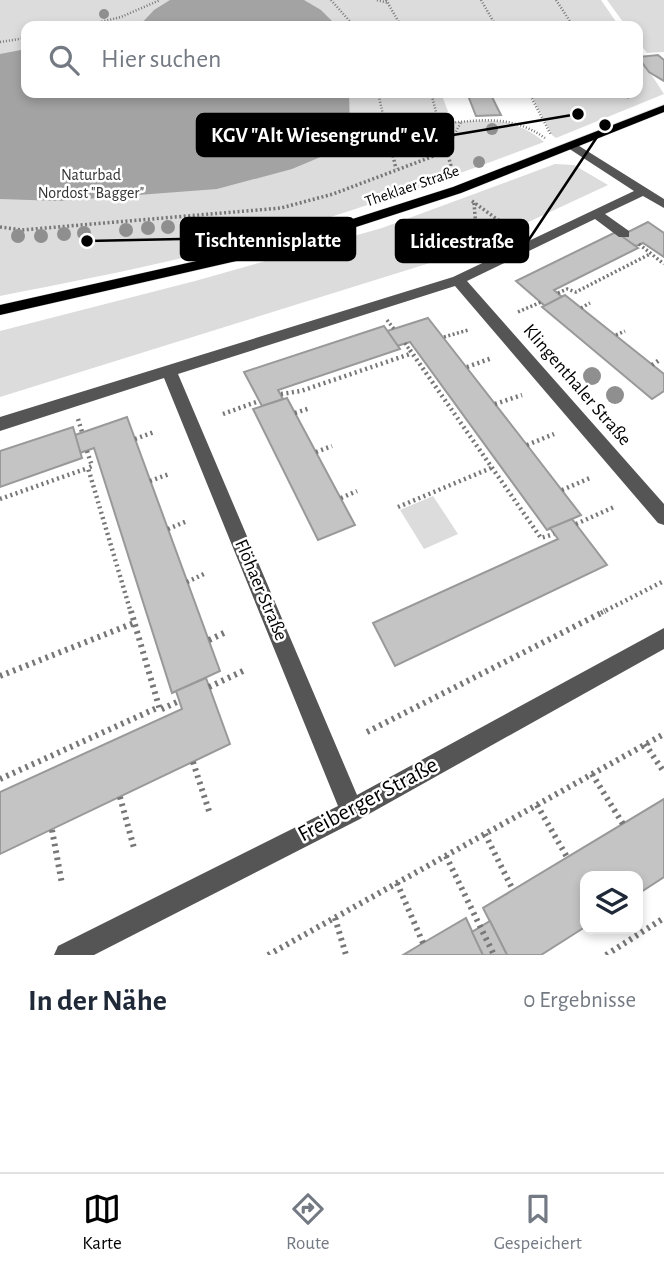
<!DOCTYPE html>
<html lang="de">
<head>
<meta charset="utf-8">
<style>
  :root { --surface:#fff; --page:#f2f2f3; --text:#1f2937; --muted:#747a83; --line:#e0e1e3; --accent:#000 }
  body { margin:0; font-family:"Alegreya Sans",sans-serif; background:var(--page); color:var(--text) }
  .controls { position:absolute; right:21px; bottom:21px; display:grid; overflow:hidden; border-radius:14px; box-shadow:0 4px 10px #0003 }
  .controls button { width:63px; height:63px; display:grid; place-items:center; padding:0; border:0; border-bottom:2px solid var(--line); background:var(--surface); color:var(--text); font:35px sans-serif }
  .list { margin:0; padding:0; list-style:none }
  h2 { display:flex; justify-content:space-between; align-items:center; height:91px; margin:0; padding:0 28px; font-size:30px }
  h2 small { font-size:23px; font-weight:400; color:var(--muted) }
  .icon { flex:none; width:38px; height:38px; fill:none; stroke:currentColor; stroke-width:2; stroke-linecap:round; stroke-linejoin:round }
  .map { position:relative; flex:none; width:664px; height:955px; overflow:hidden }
  .search { position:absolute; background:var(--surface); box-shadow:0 4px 10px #0003; left:21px; right:21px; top:21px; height:77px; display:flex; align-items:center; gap:18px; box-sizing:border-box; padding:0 24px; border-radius:14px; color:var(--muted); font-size:26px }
  .sheet { height:217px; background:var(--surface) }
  nav { display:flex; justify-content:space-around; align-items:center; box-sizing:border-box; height:98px; border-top:2px solid var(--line); background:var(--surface); font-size:19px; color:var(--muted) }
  nav a { display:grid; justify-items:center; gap:4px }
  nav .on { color:var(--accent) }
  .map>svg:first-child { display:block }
  .green { fill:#dcdcdc }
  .water { fill:#a3a3a3 }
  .building { fill:#c4c4c4; stroke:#999; stroke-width:2 }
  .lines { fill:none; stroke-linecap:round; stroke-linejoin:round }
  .major-casing { stroke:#dbdbdb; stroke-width:1 }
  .path-far3 { stroke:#777; stroke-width:2.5; stroke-dasharray:1 2; stroke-linecap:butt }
  .path-far2 { stroke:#777; stroke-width:3.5; stroke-dasharray:2 2.5; stroke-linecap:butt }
  .path-far1 { stroke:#777; stroke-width:4.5; stroke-dasharray:2 3.5; stroke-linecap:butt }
  .path { stroke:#777; stroke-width:6; stroke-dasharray:2.5 4.5; stroke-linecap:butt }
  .minor { fill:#555; fill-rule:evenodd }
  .major { fill:#000; fill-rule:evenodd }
  .tree { fill:#8f8f8f }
  .labels { text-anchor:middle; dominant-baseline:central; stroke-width:5; stroke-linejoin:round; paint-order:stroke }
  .far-park-label { font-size:16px; fill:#333; stroke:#fff }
  .far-street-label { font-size:16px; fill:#000; stroke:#fff }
  .street-label { font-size:19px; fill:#000; stroke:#fff }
  .near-street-label { font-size:23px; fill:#000; stroke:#fff }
  .leader { fill:none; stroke:#000; stroke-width:2.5 }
  .callout-dot { fill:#000; stroke:#fff; stroke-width:2.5 }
  .callout { fill:#000; stroke:#000; stroke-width:2.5 }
  .callout-label { font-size:21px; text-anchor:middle; font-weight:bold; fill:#fff }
</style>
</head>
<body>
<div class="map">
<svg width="664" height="955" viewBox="0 0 664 955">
  <rect width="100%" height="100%" fill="#fff"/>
  <g class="green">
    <path d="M 0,0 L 601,0 L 619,26 L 26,26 L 26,93 L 441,93 L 452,122 C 488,120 515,117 544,142 C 424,187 303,230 178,259 C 119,273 59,284 0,296 Z"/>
    <polygon points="607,0 664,0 664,52 647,53 638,41 638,26 626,26"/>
    <polygon points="638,54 664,94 556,138 552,135 530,93 638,93"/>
    <polygon points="555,164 574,165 608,185 462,253 0,397 0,331 195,281 382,228"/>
    <polygon points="433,496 458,534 424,549 400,510"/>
  </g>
  <g class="water">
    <polygon points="170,0 304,0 321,10 337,26 139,26 154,10"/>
    <polygon points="26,49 26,93 349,93 350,129 342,148 292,169 217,189 59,201 0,199 0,54"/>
  </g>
  <g class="building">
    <polygon points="658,55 664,60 664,81 649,72 638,57"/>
    <polygon points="467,93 490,93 501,115 476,116"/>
    <polygon points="648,222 664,233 664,257 643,243 636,246 620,236"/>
    <polygon points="616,232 638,248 554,290 562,297 545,306 516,281"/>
    <polygon points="565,295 664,374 664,391 652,399 542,307"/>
    <polygon points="428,318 527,445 581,515 547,530 410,342 397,346 387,331"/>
    <polygon points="384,326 400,349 278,390 283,399 262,406 244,372"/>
    <polygon points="287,398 355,525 318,540 253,409"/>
    <polygon points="127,417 220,671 172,693 94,448 80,453 75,435"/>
    <polygon points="73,427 82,458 0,487 0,451"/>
    <polygon points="572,519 607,565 395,666 373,623 558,539 550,528"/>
    <polygon points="206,678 230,744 0,854 0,792 182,709 176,691"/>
    <polygon points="664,799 664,877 638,894 638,876 585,876 585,927 541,955 507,955 483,908"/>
    <polygon points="466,918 483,955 403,955 423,943"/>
    <polygon points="490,921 507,955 483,955 472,932"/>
  </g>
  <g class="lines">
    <defs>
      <polygon id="major" points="664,105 664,112 461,193 285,250 0,315 0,305 277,243 453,187"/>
    </defs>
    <use href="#major" class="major-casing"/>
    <g class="path-far3">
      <polyline points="331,0 354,26"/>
      <polyline points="377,0 389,3"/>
      <polyline points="386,0 401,26"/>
      <polyline points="481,0 496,26"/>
      <polyline points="556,0 573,26"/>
      <polyline points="84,26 121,17 160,0"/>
      <polyline points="0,42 26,38"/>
      <polyline points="378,93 392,153"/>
      <polyline points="431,93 447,153"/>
      <polyline points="529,93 551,135"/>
      <polyline points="620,93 629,98"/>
      <path d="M 440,124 C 479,120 511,114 545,138"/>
      <polyline points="445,153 461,122"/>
    </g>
    <g class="path-far2">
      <polyline points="392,151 396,169"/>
      <polyline points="447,151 451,166 458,172"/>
      <polyline points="472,201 516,233"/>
      <polyline points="474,203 478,254"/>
      <polyline points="0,227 22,230 281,208 333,194 447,151"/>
      <polyline points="639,244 664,264"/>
      <polyline points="558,293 567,289 576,292 650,254"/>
      <polyline points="581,308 590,303"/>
      <polyline points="518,312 541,302"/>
      <polyline points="387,320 394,329"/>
      <polyline points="616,335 625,331"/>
      <polyline points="444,337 468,330"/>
      <polyline points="405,343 411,352"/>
    </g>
    <g class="path-far1">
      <polyline points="410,350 541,538 554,534"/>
      <polyline points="652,365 661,359"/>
      <polyline points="467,367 492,358"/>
      <polyline points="281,394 301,391 410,354"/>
      <polyline points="495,404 522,395"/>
      <polyline points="295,413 310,408"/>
      <polyline points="223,414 259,401"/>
      <polyline points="78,419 82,432"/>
      <polyline points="135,439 154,432"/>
      <polyline points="527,445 554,434"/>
      <polyline points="87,451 92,466 88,468 131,613"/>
      <polyline points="316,452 332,446"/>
      <polyline points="150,481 169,474"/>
      <polyline points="562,490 590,478"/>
      <polyline points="341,498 357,491"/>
      <polyline points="0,499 88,468"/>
      <polyline points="398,507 491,468"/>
      <polyline points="576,524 614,507"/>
      <polyline points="168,529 187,521"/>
      <polyline points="187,582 206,573"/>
      <polyline points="601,613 664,581"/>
    </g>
    <g class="path">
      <polyline points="131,611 160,710 179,701"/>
      <polyline points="209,640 228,631"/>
      <polyline points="0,676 134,623"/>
      <polyline points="209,687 243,671"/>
      <polyline points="367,732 605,611"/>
      <polyline points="645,744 664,772"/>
      <polyline points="193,762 209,811"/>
      <polyline points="592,774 623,824"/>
      <polyline points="0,779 159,707"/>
      <polyline points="120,797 134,848"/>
      <polyline points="537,805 567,857"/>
      <polyline points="52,830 62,884"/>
      <polyline points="485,834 513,890"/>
      <polyline points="446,856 494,955"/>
      <polyline points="397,883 423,943"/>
      <polyline points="335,918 346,955"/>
      <polyline points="268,955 664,734"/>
      <polyline points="606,955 664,918"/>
    </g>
    <polygon class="minor" points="568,144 576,144 664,199 664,208 643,196 605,214 629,231 629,237 619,237 595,219 467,281 664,504 664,525 658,523 455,286 178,374 357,795 664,628 664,649 360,819 94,955 54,955 58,946 338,806 164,378 0,431 0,417 453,277 634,191 568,148"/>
    <use href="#major" class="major"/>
  </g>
  <g class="tree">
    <circle cx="104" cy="14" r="5"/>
    <circle cx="492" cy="129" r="6"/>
    <circle cx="479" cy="162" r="6"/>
    <circle cx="168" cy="227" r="7"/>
    <circle cx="148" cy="228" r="7"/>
    <circle cx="126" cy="230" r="7"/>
    <circle cx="84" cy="233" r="7"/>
    <circle cx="64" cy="234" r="7"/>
    <circle cx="18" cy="236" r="7"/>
    <circle cx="41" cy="236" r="7"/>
    <circle cx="592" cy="376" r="9"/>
    <circle cx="615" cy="395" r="9"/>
  </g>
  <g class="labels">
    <g class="far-park-label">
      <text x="91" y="175">Naturbad<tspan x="91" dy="18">Nordost "Bagger"</tspan></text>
    </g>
    <g class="far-street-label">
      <text transform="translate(412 186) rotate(-19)">Theklaer Straße</text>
    </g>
    <g class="street-label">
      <text transform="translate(577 385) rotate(49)">Klingenthaler Straße</text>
      <text transform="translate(261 590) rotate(67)">Flöhaer Straße</text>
    </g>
    <g class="near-street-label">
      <text transform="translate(368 800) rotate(-28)">Freiberger Straße</text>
    </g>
  </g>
  <path class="leader" d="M578 114L453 135M87 241L181 239M605 125L528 241"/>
  <g class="callout-dot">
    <circle cx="578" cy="114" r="7"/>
    <circle cx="87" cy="241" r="7"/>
    <circle cx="605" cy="125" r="7"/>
  </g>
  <g class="callout">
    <rect x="197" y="114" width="256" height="42" rx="7"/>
    <rect x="181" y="218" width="174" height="42" rx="7"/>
    <rect x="396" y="220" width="132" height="42" rx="7"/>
  </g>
  <g class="callout-label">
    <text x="325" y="142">KGV "Alt Wiesengrund" e.V.</text>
    <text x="268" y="247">Tischtennisplatte</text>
    <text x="462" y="248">Lidicestraße</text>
  </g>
</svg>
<div class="controls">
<button><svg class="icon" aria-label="layers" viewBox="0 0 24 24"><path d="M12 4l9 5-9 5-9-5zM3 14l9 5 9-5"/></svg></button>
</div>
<div class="search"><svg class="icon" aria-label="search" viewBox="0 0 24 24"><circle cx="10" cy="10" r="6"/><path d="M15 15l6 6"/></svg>Hier suchen</div>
</div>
<section class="sheet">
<h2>In der Nähe<small>0 Ergebnisse</small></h2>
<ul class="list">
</ul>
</section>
<nav>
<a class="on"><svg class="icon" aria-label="map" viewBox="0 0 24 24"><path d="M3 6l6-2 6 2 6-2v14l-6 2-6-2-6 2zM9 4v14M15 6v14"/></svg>Karte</a>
<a><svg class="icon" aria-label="directions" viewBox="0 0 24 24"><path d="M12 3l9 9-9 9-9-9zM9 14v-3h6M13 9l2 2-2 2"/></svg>Route</a>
<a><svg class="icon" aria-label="saved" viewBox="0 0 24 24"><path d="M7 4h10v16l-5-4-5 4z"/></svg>Gespeichert</a>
</nav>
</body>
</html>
